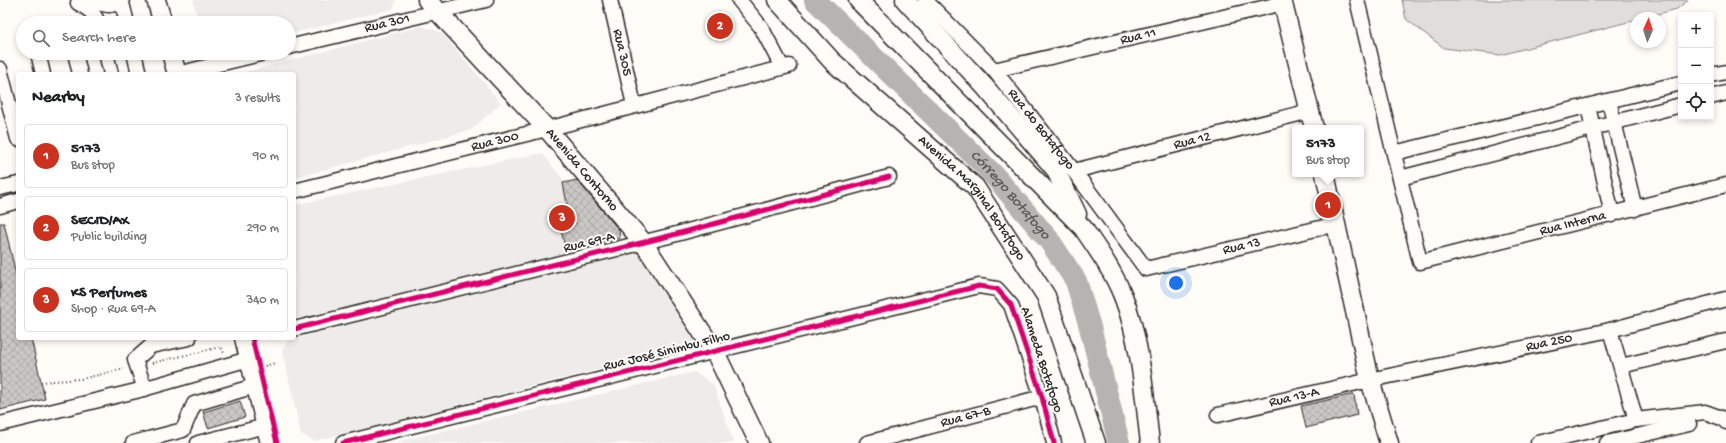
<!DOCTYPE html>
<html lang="en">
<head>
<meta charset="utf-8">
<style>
  :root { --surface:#fff; --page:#f2f2f2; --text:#202124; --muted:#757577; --line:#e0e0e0; --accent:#c8321e }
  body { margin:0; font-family:"Gochi Hand",sans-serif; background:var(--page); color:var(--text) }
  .controls { position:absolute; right:12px; top:12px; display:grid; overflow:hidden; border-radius:4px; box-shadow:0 2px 6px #0003 }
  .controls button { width:36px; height:36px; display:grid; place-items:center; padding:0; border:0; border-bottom:1px solid var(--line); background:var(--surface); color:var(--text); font:20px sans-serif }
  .compass { position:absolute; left:1630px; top:12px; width:36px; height:36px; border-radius:50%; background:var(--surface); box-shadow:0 2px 6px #0003; rotate:3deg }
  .you { position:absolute; left:1176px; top:283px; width:14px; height:14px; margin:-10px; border:3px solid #fff; border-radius:50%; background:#1a73e8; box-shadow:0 0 0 6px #1a73e833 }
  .badge { display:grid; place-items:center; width:26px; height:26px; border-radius:50%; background:var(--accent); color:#fff; font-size:13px; font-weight:700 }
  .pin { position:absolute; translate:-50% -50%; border:2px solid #fff; box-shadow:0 1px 4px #0006 }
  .popup { position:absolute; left:1292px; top:125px; width:72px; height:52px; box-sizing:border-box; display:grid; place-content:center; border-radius:4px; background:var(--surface); filter:drop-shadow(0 1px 3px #0005); font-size:13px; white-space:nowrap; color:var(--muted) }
  .popup b { font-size:15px; color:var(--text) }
  .popup::after { content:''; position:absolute; left:50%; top:100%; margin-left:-8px; border:8px solid transparent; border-top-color:var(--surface) }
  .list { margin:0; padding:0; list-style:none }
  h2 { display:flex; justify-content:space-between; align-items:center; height:52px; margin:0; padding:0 16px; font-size:17px }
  h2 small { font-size:13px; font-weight:400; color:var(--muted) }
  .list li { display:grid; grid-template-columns:26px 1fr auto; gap:12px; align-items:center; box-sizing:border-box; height:64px; margin:0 8px 8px; padding:0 8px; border:1px solid var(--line); border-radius:4px }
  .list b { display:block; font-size:15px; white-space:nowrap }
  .list p { margin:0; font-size:13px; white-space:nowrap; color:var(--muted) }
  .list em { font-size:13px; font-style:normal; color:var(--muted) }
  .icon { flex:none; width:22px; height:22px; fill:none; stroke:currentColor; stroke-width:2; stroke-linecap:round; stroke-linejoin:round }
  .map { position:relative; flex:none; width:1726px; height:443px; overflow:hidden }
  .search { position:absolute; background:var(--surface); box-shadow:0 2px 6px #0003; left:16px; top:16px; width:280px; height:44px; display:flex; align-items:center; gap:10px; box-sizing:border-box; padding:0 14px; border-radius:22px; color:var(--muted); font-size:15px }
  .panel { position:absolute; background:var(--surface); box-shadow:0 2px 6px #0003; left:16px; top:72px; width:280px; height:268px; border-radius:4px }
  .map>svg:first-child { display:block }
  .built { fill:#edece8 }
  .garden { fill:#dfdeda; stroke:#858482 }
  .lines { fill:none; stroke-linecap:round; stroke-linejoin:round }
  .river { stroke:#b5b4b1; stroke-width:22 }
  .building { fill:url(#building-cross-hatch); stroke:#2b2b2b }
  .minor-casing { stroke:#2b2b2b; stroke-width:17 }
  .major-casing { stroke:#2b2b2b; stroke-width:21 }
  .path { stroke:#2b2b2b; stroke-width:2; stroke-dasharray:1 3; stroke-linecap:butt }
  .minor { stroke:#fdfcf7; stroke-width:14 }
  .major { stroke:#fdfcf7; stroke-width:18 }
  .cycleway-casing { stroke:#fdfcf7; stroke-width:8 }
  .cycleway { stroke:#d6006c; stroke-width:5 }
  .labels { text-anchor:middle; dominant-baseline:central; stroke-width:4; stroke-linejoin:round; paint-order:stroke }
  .street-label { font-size:14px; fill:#2b2b2b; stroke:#fdfcf7 }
  .water-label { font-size:15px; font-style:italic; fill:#5b5b5a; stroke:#fdfcf7 }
</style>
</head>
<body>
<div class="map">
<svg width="1726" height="443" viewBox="0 0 1726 443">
  <defs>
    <pattern id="building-cross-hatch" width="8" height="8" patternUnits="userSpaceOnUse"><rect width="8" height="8" fill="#c9c8c4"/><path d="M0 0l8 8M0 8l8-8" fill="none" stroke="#adaca9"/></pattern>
  </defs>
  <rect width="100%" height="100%" fill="#fdfcf7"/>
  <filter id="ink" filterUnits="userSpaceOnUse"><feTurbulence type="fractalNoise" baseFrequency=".025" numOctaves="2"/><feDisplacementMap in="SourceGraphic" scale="8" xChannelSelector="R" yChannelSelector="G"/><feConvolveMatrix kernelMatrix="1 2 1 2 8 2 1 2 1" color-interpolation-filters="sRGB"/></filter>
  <g filter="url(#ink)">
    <g class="built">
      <polygon points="193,0 396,0 393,9 289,34 289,23 199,23"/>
      <polygon points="422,26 442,33 501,103 471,130 294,178 294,74 238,74"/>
      <polygon points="542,153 613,244 294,319 294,205"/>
      <polygon points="616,252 637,253 650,260 699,344 315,441 301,434 282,350 288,341"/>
      <polygon points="694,372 713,384 734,443 392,443"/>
    </g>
    <polygon class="garden" points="1402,0 1688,0 1677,9 1643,18 1636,18 1636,20 1500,55 1444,48 1406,19"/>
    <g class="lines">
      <path class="river" id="s1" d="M 815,0 L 992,173 L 1049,240 L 1076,281 L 1090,327 L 1119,443"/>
    </g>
    <g class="building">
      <polygon points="577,180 619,230 620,238 566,250 555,207 567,204 563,183"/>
      <polygon points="0,223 4,223 18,283 18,338 31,338 45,399 0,410"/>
      <polygon points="1354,394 1357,415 1306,428 1301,406"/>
      <polygon points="240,401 245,417 208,428 203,412"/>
    </g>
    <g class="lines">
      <defs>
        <g id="minor">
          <polyline points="80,0 108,5 122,3 127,23"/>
          <path id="s2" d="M 610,0 L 634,105"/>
          <polyline points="739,0 761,27 782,67"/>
          <path id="s3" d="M 925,0 L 994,70 L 1074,171 L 1146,269 L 1337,224"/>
          <path id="s4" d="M 1357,0 L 1420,262 L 1726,185"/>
          <path d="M 78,3 C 87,8 95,13 98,23"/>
          <path id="s5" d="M 289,47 L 486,0"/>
          <polyline points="38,53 43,74"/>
          <polyline points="75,53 80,74"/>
          <polyline points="106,53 111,74"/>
          <polyline points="134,53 139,74"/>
          <polyline points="0,69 18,139"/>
          <path id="s6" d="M 994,70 L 1271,6 L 1283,1"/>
          <polyline points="177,74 264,53"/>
          <polyline points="1711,75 1726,72"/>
          <polyline points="1711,97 1726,93"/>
          <polyline points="1609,101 1635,209"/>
          <polyline points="1588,106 1612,215"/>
          <polyline points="1394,153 1681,83"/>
          <path id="s7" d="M 1074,171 L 1310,111"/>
          <polyline points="1400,178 1681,105"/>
          <polyline points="0,188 18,184"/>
          <path id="s8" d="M 294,191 L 547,129 L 789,66"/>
          <polyline points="0,206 18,201"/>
          <polyline points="294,329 669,236 889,177"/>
          <polyline points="1610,330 1636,420"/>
          <polyline points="1621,366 1726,341"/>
          <polyline points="145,389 135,360 151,346 189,338"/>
          <path id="s9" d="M 1218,415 L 1370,380 L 1610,330 L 1726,299"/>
          <polyline points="0,424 136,391 249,359"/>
          <polyline points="133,443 183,430 194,404 255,386"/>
          <polyline points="198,443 266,426"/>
          <polyline points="343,443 979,286 997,289 1011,305 1042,397 1054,443"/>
          <path id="s10" d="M 867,443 L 1042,397"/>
          <polyline points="1538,443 1636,420 1705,412 1724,419 1726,422"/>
          <polyline points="1607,443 1689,424"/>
        </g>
        <g id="major">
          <polyline points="156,0 163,23"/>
          <path id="s11" d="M 427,0 L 547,129 L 643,242 L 715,352 L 759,443"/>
          <path id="s12" d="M 777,0 L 832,61 L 975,187 L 1046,296 L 1096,443"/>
          <path d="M 858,0 L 1083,228 C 1098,250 1113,271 1123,296 C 1141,342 1144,394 1150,443"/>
          <polyline points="905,0 985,87 1055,169 1077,214"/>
          <polyline points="1282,0 1314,128"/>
          <polyline points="171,53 177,74"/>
          <polyline points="1325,174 1370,380 1389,443"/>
          <polyline points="244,338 270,443"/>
        </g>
      </defs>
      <use href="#minor" class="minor-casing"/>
      <use href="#major" class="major-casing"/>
      <g class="path">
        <polyline points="152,363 221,347 224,353"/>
        <polyline points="265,366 275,363"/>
        <polyline points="41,382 81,379 124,369"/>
      </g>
      <use href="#minor" class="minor"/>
      <use href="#major" class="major"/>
      <defs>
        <g id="cycleway">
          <polyline points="294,329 669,236 889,177"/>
          <polyline points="252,338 277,443"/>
          <polyline points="343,443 979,286 997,289 1011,305 1042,397 1054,443"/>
        </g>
      </defs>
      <use href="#cycleway" class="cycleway-casing"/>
      <use href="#cycleway" class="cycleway"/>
    </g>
  </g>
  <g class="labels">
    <g class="street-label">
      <text stroke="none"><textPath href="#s5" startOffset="101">Rua 301</textPath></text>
      <text stroke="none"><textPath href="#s6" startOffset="148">Rua 11</textPath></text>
      <text stroke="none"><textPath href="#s2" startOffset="54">Rua 305</textPath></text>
      <text stroke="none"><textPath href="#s3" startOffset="174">Rua do Botafogo</textPath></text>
      <text stroke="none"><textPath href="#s7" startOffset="122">Rua 12</textPath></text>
      <text stroke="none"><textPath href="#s8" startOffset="207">Rua 300</textPath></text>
      <text stroke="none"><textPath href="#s11" startOffset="230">Avenida Contorno</textPath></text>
      <text stroke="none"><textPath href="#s12" startOffset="279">Avenida Marginal Botafogo</textPath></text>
      <text stroke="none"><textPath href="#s4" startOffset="427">Rua Interna</textPath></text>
      <text transform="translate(589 243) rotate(-14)">Rua 69-A</text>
      <text stroke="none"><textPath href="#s3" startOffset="447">Rua 13</textPath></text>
      <text stroke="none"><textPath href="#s9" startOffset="339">Rua 250</textPath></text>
      <text transform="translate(667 352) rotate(-14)">Rua José Sinimbu Filho</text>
      <text transform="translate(1041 360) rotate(72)">Alameda Botafogo</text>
      <text stroke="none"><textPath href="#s9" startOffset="78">Rua 13-A</textPath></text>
      <text stroke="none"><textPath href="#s10" startOffset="102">Rua 67-B</textPath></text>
    </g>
    <g class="water-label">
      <text stroke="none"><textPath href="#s1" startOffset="276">Córrego Botafogo</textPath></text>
    </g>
  </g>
</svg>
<div class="controls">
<button>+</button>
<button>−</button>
<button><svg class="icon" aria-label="locate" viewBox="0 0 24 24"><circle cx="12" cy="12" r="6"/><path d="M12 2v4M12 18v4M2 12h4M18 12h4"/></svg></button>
</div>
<svg class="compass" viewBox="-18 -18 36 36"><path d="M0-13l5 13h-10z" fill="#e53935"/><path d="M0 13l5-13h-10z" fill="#757577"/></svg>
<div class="you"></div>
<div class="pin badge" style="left:1328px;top:205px">1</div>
<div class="popup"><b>5173</b>Bus stop</div>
<div class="pin badge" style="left:720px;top:26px">2</div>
<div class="pin badge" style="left:562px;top:218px">3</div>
<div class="search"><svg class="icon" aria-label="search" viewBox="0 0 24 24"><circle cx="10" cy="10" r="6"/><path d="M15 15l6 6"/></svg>Search here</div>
<section class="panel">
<h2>Nearby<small>3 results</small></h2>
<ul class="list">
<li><span class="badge">1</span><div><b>5173</b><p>Bus stop</p></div><em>90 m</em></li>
<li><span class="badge">2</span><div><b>SECID/AX</b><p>Public building</p></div><em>290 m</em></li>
<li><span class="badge">3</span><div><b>KS Perfumes</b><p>Shop · Rua 69-A</p></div><em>340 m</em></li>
</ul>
</section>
</div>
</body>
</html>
